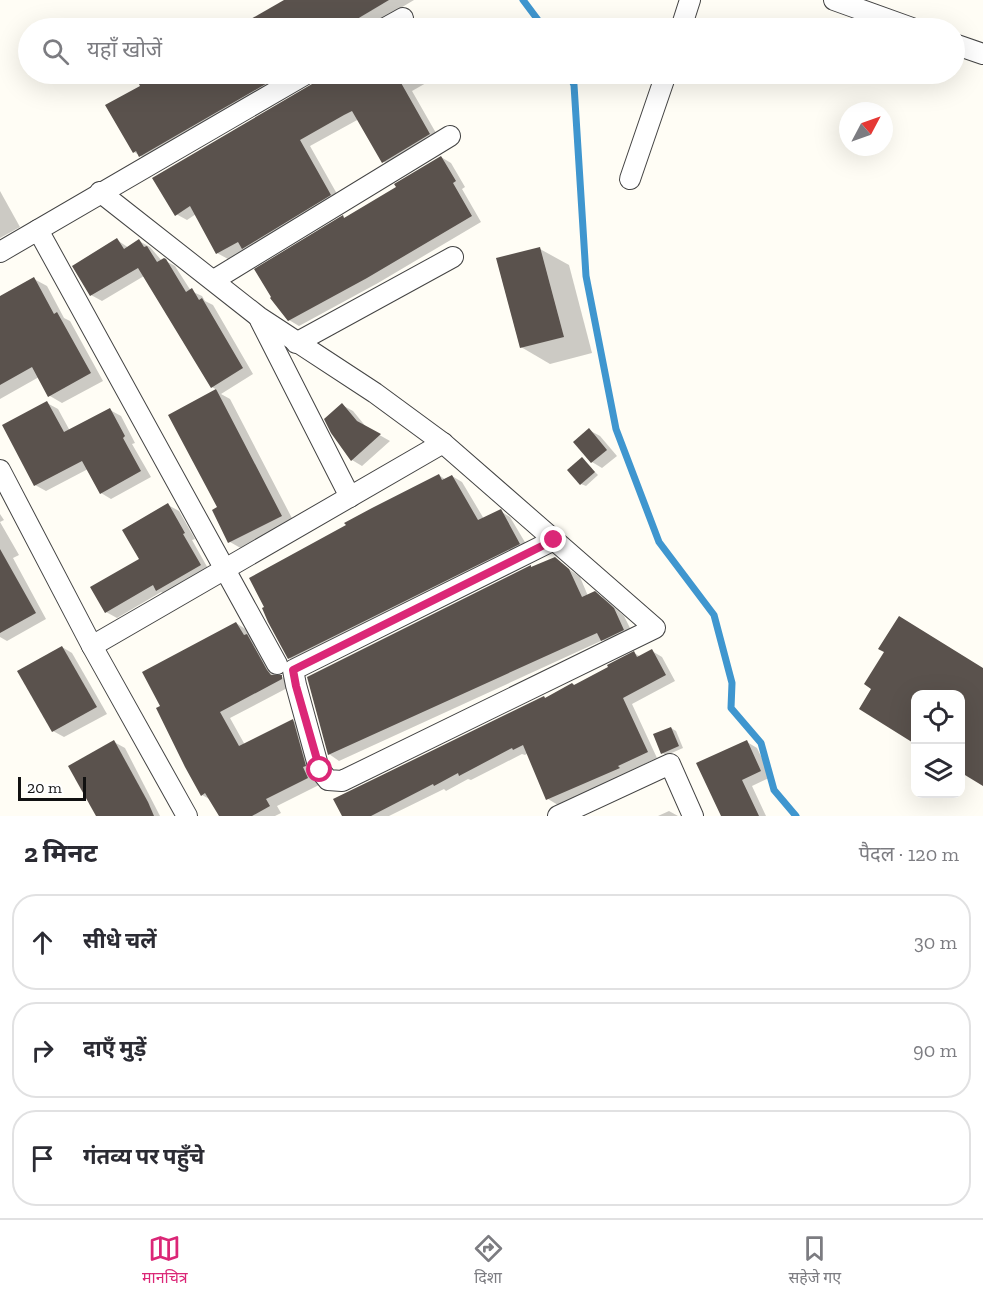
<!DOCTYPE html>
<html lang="hi">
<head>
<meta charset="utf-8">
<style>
  :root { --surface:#fff; --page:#f2f2f3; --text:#2b2b33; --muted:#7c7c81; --line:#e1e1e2; --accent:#db2777 }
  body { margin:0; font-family:"Zilla Slab","Noto Sans Devanagari",serif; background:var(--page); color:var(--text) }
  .controls { position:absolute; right:18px; bottom:18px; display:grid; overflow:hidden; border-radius:12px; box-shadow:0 6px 24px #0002 }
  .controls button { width:54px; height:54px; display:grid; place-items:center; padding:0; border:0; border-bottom:2px solid var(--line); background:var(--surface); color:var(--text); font:30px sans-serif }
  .compass { position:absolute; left:839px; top:102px; width:54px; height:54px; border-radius:50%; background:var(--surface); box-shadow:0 6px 24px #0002; rotate:49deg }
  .scale { position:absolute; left:18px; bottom:15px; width:68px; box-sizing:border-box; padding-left:6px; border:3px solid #111; border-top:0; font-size:16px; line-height:21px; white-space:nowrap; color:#111; -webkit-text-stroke:4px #fff; paint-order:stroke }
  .stop { position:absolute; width:18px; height:18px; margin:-14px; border:4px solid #db2777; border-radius:50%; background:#fff }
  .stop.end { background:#db2777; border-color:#fff; box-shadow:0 2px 6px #0008 }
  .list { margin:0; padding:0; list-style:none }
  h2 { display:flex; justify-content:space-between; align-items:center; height:78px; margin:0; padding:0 24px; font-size:26px }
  h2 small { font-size:20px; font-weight:400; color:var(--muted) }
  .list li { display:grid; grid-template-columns:39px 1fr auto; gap:18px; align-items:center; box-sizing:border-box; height:96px; margin:0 12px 12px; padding:0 12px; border:2px solid var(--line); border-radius:24px }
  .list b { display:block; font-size:22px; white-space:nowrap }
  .list em { font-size:20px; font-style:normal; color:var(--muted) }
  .icon { flex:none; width:33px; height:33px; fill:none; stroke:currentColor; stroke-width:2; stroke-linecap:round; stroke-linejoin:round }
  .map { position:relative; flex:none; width:983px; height:816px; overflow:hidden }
  .search { position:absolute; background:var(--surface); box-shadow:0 6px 24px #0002; left:18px; right:18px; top:18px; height:66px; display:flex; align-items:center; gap:15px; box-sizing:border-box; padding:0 21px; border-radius:33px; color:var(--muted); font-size:22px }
  .sheet { height:402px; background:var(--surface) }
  nav { display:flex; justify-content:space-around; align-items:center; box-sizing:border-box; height:84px; border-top:2px solid var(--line); background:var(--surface); font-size:16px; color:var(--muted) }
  nav a { display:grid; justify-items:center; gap:3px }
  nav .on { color:var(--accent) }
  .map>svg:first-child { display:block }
  .shadow { fill:#0003 }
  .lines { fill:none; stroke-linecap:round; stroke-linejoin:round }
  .stream { stroke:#3f96cf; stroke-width:7 }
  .building { fill:#5a524d }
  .street-casing { stroke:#444; stroke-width:22 }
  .street { stroke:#fff; stroke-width:20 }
  .route { stroke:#db2777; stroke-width:8 }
</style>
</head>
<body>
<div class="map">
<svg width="983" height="816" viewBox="0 0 983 816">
  <rect width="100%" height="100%" fill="#fffdf5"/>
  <g class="shadow">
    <polygon points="287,0 414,0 367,28 239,28"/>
    <polygon points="434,19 444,25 446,28 416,28"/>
    <polygon points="162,74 292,74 154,164 134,152 107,106"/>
    <polygon points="335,74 442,74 412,91 440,140 394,168 384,162 359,119 310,146 341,201 228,259 217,253 196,214 187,220 176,214 154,178"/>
    <polygon points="441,157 451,163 465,187 462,189 481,222 378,283 299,326 289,320 343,217 345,219 398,188"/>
    <polygon points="0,191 20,227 0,238"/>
    <polygon points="117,240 129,248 139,241 150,247 162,261 164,260 175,266 191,291 202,296 205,301 213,305 253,374 221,394 230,399 295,524 244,550 230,542 220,507 170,416 217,390 212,387 144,276 102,301 91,295"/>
    <polygon points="540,249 569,265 592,353 550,364 521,347"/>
    <polygon points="34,279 47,286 64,318 70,321 103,381 62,403 50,396 39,377 0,399 0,298"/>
    <polygon points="47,403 58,409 70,431 110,410 121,416 135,443 132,444 151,477 111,499 101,493 88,469 46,491 35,485"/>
    <polygon points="342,405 353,411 367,428 390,441 362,466 352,460"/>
    <polygon points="589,430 600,436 617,456 602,468 592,462"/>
    <polygon points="582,459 598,475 586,486 581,484"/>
    <polygon points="439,475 446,480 452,476 462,482 484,519 500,511 510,517 529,549 299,664 289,658 348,526"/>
    <polygon points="168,505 179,511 195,539 192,540 210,572 168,596 161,592 117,618 106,612 141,560"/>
    <polygon points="0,514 4,520 0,522 19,555 13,558 46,619 7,641 0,637"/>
    <polygon points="555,559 580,577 588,596 595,593 605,599 624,616 634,636 613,646 603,640 339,761 329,754 532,568"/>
    <polygon points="236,623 247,630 258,642 277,676 281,676 293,685 230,718 245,745 293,721 304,728 313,774 319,785 277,806 281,813 275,816 220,816 211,800 202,795"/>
    <polygon points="62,647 72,653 107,714 64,737 53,731"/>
    <polygon points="652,651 662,657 675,681 632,704 657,758 628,772 629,774 558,805 548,799 528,753 525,755 522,754 471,780 468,779 446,791 444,789 389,816 344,816 544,697 546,699 575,686 634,653 641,657"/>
    <polygon points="886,652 983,669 983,784 960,694 916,694 916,742 861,708 873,688"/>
    <polygon points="671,728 676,731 683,748 667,755 662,753"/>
    <polygon points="114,742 125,748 160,816 97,816"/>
    <polygon points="747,742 757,748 771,777 752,786 766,816 723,816"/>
    <polygon points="669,811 678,816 658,816"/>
  </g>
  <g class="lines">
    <g class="stream">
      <polyline points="523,0 544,28"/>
      <polyline points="569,74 574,85 586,276 616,429 659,542 714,615 732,683 731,708 761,743 774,790 796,816"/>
    </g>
  </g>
  <g class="building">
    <polygon points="284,0 389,0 342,28 235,28"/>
    <polygon points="157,74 283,74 139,157 136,151 133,153 105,105 140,86 139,84"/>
    <polygon points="318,74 396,74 430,134 382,163 352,111 344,115 300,140 331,195 242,249 238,242 216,254 190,206 175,216 152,178 312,84 317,79"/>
    <polygon points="441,156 456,181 453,183 472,216 367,278 288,321 270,298 271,297 254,269 343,215 344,218 396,187 394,184"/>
    <polygon points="117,238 124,249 139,239 144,247 147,246 157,262 164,258 166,259 186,292 192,288 199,300 202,298 243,368 211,388 138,268 90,296 72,266"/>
    <polygon points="540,247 564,337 520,348 496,258"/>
    <polygon points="34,277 54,314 57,312 91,373 48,397 32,367 0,385 0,296"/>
    <polygon points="216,389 282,516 228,543 212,510 217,507 168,415"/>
    <polygon points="47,401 64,432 110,408 125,436 123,438 141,471 100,494 82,461 34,486 2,425"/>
    <polygon points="342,403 357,421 381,434 351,461 331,433 324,419"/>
    <polygon points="589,428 607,450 591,463 573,442"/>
    <polygon points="582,457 595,472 580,485 567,470"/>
    <polygon points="439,474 442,480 452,475 478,520 501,509 520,544 288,659 268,622 262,608 264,607 249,578 346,525 344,523 372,508"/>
    <polygon points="168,503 185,533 183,534 201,565 156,591 153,585 105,613 90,587 139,559 122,530"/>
    <polygon points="0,549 36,613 0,633"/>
    <polygon points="555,557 569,569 582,597 595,591 614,608 624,630 601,641 597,633 328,755 307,677 531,565 531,567"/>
    <polygon points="899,616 983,668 983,786 960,772 960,694 915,694 915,744 859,709 871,689 864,684 884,652 878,649"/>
    <polygon points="236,622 244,635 247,634 267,670 271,675 282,675 282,679 220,712 239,746 293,719 306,766 303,767 308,778 266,799 270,806 252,816 219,816 205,793 201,796 185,767 156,708 160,706 142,672"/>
    <polygon points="62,646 97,707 52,732 17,671"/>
    <polygon points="652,649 666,675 623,698 648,752 618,766 620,768 546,800 523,745 513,750 512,748 459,776 458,773 434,786 433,784 371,816 342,816 333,799 544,696 545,698 572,683 574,685 608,667 607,665 634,651 637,657"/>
    <polygon points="671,727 679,746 661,754 653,734"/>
    <polygon points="114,740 148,802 154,816 96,816 68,766"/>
    <polygon points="747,740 761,771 742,780 759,816 721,816 696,763"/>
  </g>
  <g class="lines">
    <defs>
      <g id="street">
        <polyline points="834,0 912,28"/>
        <polyline points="385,28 403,18"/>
        <polyline points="681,28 690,0"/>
        <polyline points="954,44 983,54"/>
        <polyline points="630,179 666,74"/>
        <polyline points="100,192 259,317 375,393 443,443 655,628 342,781 328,780 319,769 296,685 293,670 554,540"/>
        <polyline points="38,230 277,664"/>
        <polyline points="0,252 306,74"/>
        <polyline points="214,280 450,136"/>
        <polyline points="260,320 350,497"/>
        <polyline points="296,343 453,257"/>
        <polyline points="0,470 92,646 187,816"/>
        <polyline points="92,646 443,443"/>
        <polyline points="558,816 670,764 693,816"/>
      </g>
    </defs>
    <use href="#street" class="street-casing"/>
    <use href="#street" class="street"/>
  </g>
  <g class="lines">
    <polyline class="route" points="320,770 296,686 293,670 554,540"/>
  </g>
</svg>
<div class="controls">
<button><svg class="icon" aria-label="locate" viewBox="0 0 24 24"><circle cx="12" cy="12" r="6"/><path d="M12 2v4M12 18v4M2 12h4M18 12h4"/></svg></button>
<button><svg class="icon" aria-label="layers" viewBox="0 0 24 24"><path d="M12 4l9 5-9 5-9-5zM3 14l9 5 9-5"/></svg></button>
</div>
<svg class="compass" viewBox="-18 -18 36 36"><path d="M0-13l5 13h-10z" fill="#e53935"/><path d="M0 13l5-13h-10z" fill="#7c7c81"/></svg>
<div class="scale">20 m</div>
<div class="stop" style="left:320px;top:770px"></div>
<div class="stop end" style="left:554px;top:540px"></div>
<div class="search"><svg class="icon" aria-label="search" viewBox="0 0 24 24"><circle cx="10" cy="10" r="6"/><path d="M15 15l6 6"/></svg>यहाँ खोजें</div>
</div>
<section class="sheet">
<h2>2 मिनट<small>पैदल · 120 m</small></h2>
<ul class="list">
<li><svg class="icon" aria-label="ahead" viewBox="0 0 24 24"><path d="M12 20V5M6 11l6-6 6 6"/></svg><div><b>सीधे चलें</b></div><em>30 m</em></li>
<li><svg class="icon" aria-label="right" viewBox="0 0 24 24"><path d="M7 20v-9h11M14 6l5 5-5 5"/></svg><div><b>दाएँ मुड़ें</b></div><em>90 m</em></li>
<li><svg class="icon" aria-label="arrive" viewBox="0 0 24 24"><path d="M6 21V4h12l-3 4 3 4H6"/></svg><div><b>गंतव्य पर पहुँचे</b></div></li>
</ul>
</section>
<nav>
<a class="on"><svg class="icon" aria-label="map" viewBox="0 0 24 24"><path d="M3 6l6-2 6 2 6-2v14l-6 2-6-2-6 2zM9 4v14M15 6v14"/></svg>मानचित्र</a>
<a><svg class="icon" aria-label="directions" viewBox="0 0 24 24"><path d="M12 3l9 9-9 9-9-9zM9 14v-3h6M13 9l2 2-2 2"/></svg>दिशा</a>
<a><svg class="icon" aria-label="saved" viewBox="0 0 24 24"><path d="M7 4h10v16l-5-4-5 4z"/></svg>सहेजे गए</a>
</nav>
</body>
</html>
